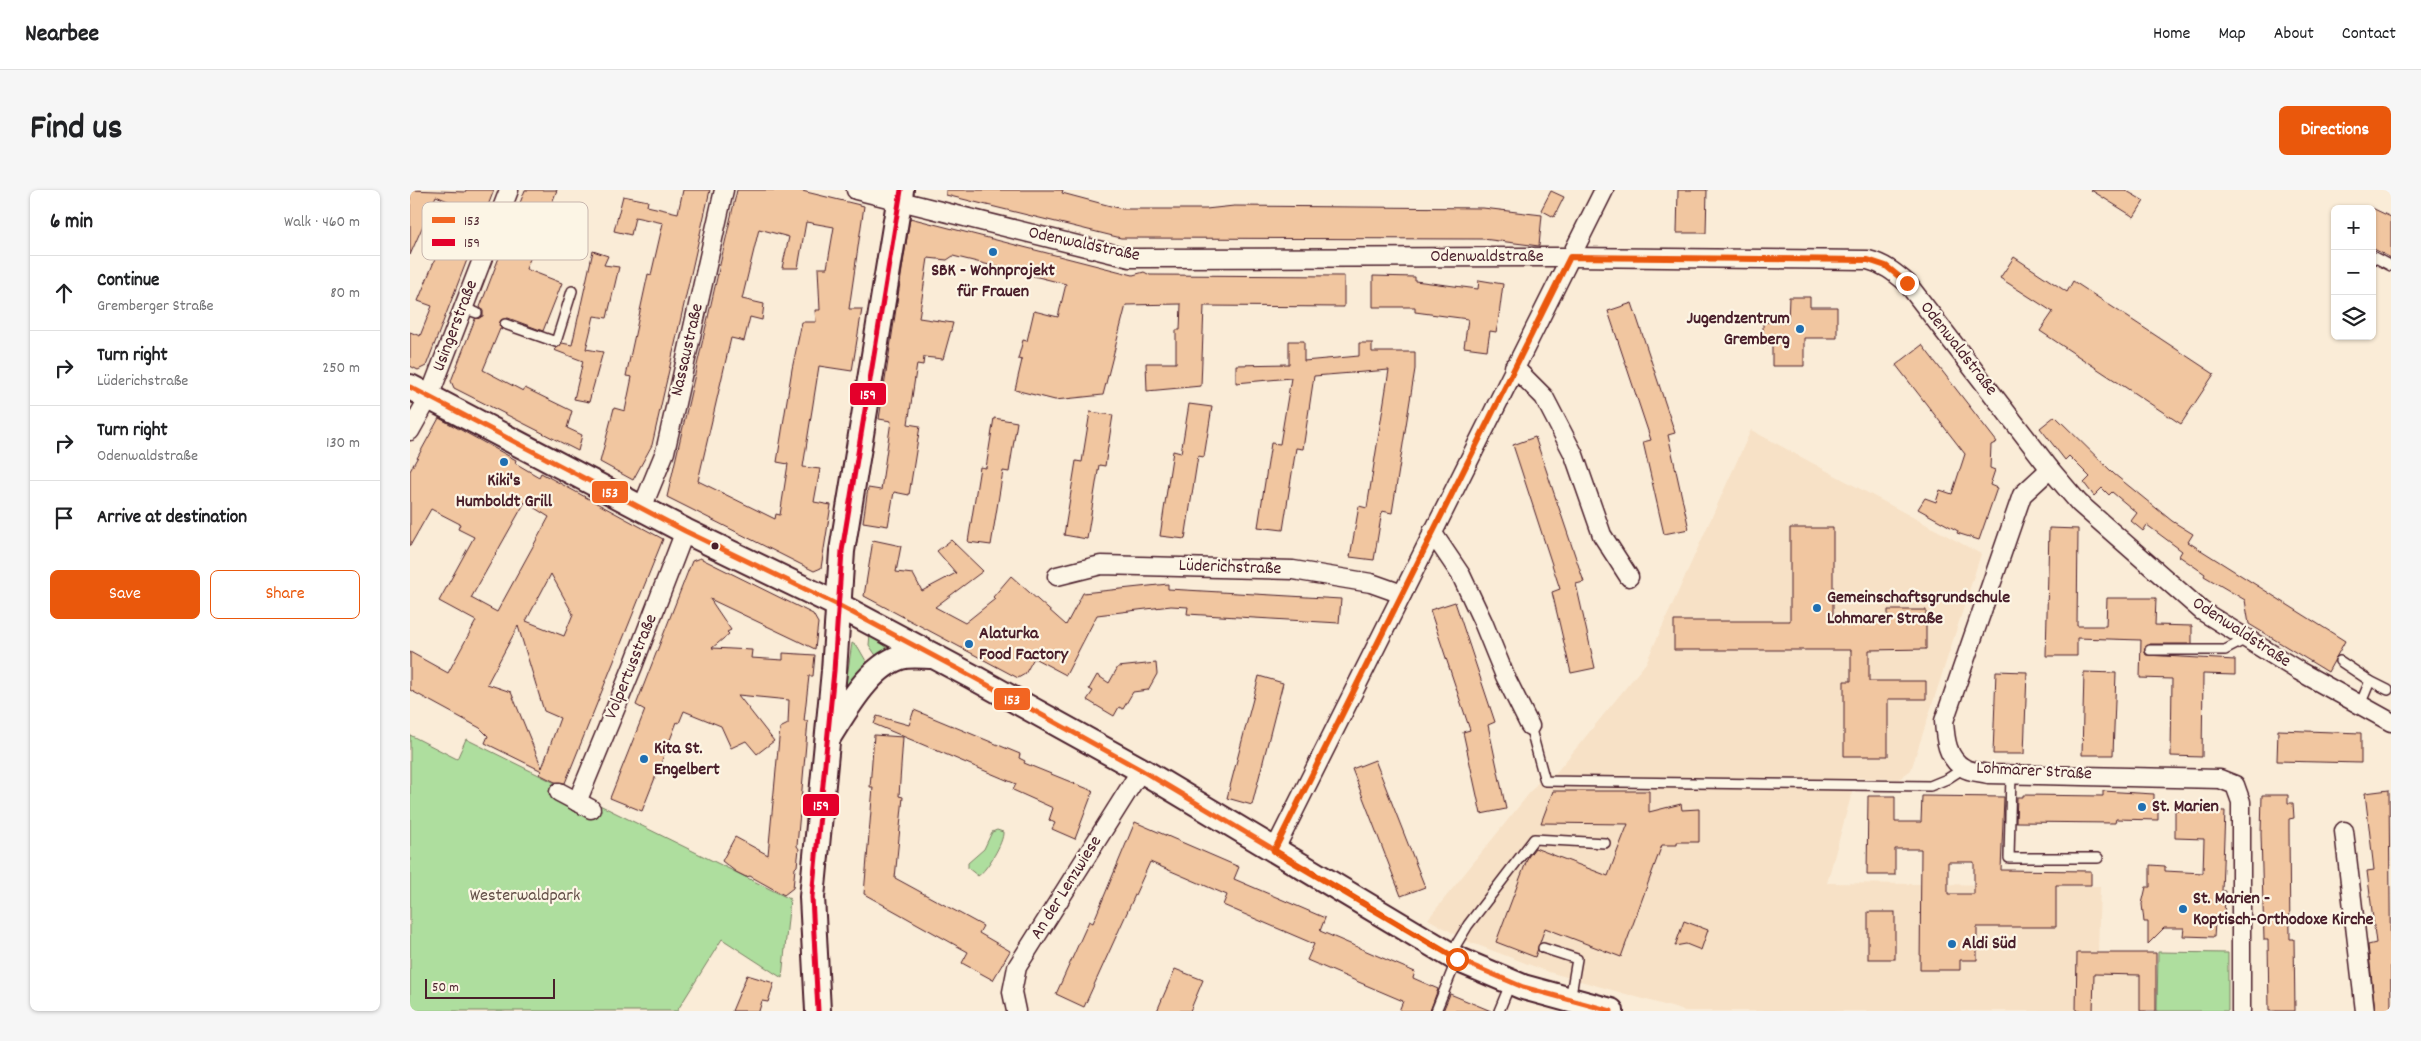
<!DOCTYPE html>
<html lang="en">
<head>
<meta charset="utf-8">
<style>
  :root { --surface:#fff; --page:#f6f6f6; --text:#202124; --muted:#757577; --line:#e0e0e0; --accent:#ea580c }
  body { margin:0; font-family:Dekko,sans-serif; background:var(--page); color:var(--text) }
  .controls { position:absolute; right:15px; top:15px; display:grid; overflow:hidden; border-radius:8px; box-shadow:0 1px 4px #0004 }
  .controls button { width:45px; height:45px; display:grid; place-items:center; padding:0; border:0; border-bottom:1px solid var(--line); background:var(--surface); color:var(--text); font:25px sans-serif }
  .scale { position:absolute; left:15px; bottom:12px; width:130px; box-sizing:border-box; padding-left:5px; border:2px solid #4a1f2b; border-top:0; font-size:14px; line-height:18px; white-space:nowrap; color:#4a1f2b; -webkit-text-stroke:4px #fcf5e5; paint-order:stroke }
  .stop { position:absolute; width:15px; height:15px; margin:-11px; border:4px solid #ea580c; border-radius:50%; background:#fff }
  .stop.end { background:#ea580c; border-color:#fff; box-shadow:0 1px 5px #0008 }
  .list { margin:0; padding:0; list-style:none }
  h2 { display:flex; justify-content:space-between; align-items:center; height:65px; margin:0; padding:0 20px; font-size:21px }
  h2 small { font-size:16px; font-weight:400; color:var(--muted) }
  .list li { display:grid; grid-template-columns:32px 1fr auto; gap:15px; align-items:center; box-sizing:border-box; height:75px; padding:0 20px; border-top:1px solid var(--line) }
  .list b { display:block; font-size:19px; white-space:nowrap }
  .list p { margin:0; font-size:16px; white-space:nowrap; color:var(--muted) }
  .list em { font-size:16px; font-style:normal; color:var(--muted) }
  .actions { display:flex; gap:10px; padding:15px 20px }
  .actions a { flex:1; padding:11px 0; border:1px solid var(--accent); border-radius:8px; text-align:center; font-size:18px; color:var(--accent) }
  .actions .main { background:var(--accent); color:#fff }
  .icon { flex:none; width:28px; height:28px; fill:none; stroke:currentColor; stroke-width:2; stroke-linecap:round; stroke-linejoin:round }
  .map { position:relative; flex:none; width:1981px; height:821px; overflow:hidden; border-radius:8px }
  header { display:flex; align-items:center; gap:30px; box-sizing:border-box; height:70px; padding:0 25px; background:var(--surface); border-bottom:1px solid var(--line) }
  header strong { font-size:24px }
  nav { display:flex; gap:28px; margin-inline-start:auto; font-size:18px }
  .intro { display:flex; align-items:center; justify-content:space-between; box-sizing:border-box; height:120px; padding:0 30px }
  h1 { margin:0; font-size:35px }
  .button { padding:12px 22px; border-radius:8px; background:var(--accent); color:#fff; font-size:18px; font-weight:700 }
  main { display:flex; gap:30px; padding:0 30px }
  aside { flex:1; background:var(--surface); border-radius:8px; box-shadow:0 1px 4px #0004 }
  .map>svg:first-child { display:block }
  .built { fill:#f7e1c6 }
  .green { fill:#aede9e; stroke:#7c7e64 }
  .building { fill:#f1c6a0; stroke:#4a1f2b; fill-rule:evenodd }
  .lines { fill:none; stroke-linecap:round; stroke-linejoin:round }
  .lane-casing { stroke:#4a1f2b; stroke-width:12 }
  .street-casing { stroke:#4a1f2b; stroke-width:21 }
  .secondary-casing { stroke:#4a1f2b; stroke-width:28 }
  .lane { stroke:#fcf5e5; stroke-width:9 }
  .street { stroke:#fcf5e5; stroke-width:18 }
  .secondary { stroke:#fcf5e5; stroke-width:24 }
  .bus-1-casing { stroke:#fcf5e5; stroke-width:9 }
  .bus-2-casing { stroke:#fcf5e5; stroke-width:9 }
  .bus-1 { stroke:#f26522; stroke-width:5 }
  .bus-2 { stroke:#e4002b; stroke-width:5 }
  .route { stroke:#ea580c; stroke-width:6 }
  .poi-dot { fill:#1f6fb2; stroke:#fcf5e5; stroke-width:2 }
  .bus-dot { fill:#4a1f2b; stroke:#fcf5e5; stroke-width:2 }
  .labels { text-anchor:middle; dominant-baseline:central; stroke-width:4.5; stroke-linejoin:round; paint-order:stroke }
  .street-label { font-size:18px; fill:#4a1f2b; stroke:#fcf5e5 }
  .poi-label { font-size:18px; font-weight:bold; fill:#4a1f2b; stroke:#fcf5e5; text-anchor:start }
  .park-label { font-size:18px; fill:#634f48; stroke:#fcf5e5 }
  .key { fill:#fcf5e5; stroke:#c7b5ad; stroke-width:1 }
  .key-label { font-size:14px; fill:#4a1f2b }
  .line-badge { stroke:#fcf5e5; stroke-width:2 }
  .badge-label { font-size:14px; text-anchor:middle; font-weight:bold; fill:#fff }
</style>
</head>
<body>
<header>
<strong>Nearbee</strong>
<nav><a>Home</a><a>Map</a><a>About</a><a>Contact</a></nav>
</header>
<div class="intro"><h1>Find us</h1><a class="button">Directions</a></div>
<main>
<aside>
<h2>6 min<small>Walk · 460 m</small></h2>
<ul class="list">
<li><svg class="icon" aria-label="ahead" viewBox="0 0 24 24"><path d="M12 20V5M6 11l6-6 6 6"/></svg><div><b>Continue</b><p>Gremberger Straße</p></div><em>80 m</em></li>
<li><svg class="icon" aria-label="right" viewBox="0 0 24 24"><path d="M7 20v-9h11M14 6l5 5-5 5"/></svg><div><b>Turn right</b><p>Lüderichstraße</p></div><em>250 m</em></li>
<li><svg class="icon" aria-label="right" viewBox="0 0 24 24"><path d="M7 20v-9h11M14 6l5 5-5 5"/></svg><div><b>Turn right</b><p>Odenwaldstraße</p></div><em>130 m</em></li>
<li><svg class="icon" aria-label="arrive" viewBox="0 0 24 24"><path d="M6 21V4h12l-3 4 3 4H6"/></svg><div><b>Arrive at destination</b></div></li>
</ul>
<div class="actions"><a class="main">Save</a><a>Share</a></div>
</aside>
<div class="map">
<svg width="1981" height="821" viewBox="0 0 1981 821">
  <rect width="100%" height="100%" fill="#faecd7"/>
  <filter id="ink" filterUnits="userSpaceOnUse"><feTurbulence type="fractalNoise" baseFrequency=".02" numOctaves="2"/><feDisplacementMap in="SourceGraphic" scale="10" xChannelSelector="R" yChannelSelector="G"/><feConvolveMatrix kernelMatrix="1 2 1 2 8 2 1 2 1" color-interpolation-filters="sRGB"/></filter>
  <g filter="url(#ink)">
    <polygon class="built" points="1341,240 1571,364 1501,580 1489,589 1446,588 1417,693 1690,696 1688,763 1746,763 1746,821 1275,821 1139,782 1057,751 1018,729 1134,585 1145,584 1236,473"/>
    <g class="green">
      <polygon points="460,444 480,460 469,470 459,455"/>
      <polygon points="442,453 448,457 460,478 434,507"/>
      <polygon points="0,545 47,569 56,549 380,709 372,788 312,749 267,821 0,821"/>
      <path d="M 587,640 L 593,642 C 594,652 577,680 568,686 L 558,678 L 558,673 L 574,659 L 582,642 Z"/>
      <polygon points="1748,762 1818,763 1818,821 1747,821"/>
    </g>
    <g class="building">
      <polygon points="0,0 55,2 56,0 84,0 16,176 8,180 0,176 0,142 10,146 22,116 8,111 47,15 26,6 0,65"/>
      <polygon points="115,0 147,0 116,79 152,93 133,141 98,128 91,130 89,135 92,140 90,139 73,180 113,201 115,198 162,221 157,238 172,245 168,261 44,198 41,191 65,129 73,126 73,121 70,117"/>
      <polygon points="273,0 300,0 242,255 223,290 190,272 204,218 215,221 222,187 216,186 238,84 241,85 253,33 225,27 221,45 204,41 213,6 238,11 237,16 268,23"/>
      <path d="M 327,0 L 388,0 L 454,16 L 439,119 L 452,119 L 442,181 L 409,176 L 393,277 L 410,279 L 404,312 L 421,315 L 411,378 L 404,381 L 257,307 ZM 396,32 L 424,37 L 417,78 L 408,78 L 410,120 L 405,120 L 406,132 L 392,132 L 382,179 L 367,272 L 378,274 L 370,325 L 366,324 L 365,329 L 288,291 L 321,148 L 334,151 L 340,127 L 352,130 L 354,114 L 332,109 L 349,39 L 379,47 L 372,78 L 388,78 Z"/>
      <polygon points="536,0 653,0 652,3 712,19 796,19 824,16 1073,18 1132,25 1129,56 1073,49 711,48 536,5"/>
      <polygon points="1268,0 1297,0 1296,43 1267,43"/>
      <polygon points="1681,0 1715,0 1734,11 1724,27"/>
      <polygon points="1141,1 1154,7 1144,27 1131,20"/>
      <polygon points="1962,18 1981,27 1981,68 1962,58"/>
      <polygon points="500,28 723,85 734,82 740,85 934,86 934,117 794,116 791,196 737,201 736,173 766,173 766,140 770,140 771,114 716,115 693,205 645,210 605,200 612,170 608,169 613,150 617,151 624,121 648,127 656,94 543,66 537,70 518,68 509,128 543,133 533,169 514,167 513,175 507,174 498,234 510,236 499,305 484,302 478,336 453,332 458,298 471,300 481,231 469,229"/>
      <polygon points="183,61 198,66 194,75 209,77 197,128 184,126 176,159 193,162 179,212 164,209 173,171 144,160 152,153 162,155"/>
      <polygon points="1604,67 1657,102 1663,91 1804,184 1771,234 1630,141 1643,122 1590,88"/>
      <polygon points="963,86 1005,87 1005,91 1068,99 1069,90 1093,94 1088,133 1086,142 1080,141 1077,160 1054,157 1058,129 1005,122 1005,117 963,117"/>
      <polygon points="1379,107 1400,107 1400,117 1427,117 1427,148 1394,148 1394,176 1362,176 1362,154 1353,154 1353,132 1378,133"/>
      <polygon points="1222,113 1265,243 1258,245 1279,339 1254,344 1233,252 1241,250 1198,121"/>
      <polygon points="879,151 894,151 894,171 949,166 949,153 962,153 962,162 1005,162 1005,179 982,323 972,321 964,370 940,367 949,316 957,318 979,180 904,186 893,259 886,258 873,340 848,337 861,253 870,254 881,188 826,193 826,175 879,174"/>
      <polygon points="1512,155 1587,252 1581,255 1580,278 1585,280 1580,295 1587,298 1569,350 1547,343 1548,341 1508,319 1515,308 1526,312 1530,300 1542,304 1555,264 1486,175"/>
      <polygon points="779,214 802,217 794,267 788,266 775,349 750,346 763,261 771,263"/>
      <polygon points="680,222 703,225 695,276 689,275 677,349 654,345 666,271 672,272"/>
      <polygon points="1645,226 1704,284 1762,331 1783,344 1778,352 1935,451 1918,482 1839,434 1835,410 1794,386 1795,384 1769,366 1772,361 1737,335 1733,341 1721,331 1727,323 1702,302 1699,305 1692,298 1684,306 1674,293 1680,287 1659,266 1655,270 1630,238"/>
      <path d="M 29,228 L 106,270 L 105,273 L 129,287 L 131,283 L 253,349 L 155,593 L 145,592 L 129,584 L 132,581 L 75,553 L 78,546 L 70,538 L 0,500 L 0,462 L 38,483 L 66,431 L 29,411 L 64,347 L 48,339 L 50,334 L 21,319 L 0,356 L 0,281 ZM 115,312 L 139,327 L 87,422 L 61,408 ZM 141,384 L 163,424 L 154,446 L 116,431 ZM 108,436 L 134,521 L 150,528 L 132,578 L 101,502 L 77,494 Z"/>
      <polygon points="584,228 607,232 599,282 593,281 581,355 558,352 570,277 576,278"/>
      <polygon points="1125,247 1174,392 1166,394 1185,478 1161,483 1142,402 1150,399 1103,255"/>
      <polygon points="1380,338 1423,338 1423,431 1478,432 1478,420 1516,420 1516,459 1459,460 1459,491 1516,491 1516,509 1478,509 1478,566 1434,566 1434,491 1441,491 1441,460 1264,460 1264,431 1380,431"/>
      <polygon points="1639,338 1668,339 1667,436 1696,436 1697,408 1746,408 1745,435 1782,436 1782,454 1740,454 1734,460 1736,465 1825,470 1825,485 1793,484 1792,567 1761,566 1762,489 1730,488 1731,450 1667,448 1667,466 1636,466"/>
      <polygon points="463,350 491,356 486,382 503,384 512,401 546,383 527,361 541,350 573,381 525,417 555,433 585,409 583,407 601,386 656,435 673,403 758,394 758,399 931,409 929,433 777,424 778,417 761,416 687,425 656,485 624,468 615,484 608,488 454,406"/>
      <polygon points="290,368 403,424 408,433 405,459 300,409 321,440 317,442 319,444 302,458 342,460 341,468 373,470 373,463 405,465 403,486 399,486 394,531 398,531 387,656 389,659 387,676 385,678 383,698 374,705 340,686 336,687 326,682 312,671 325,647 358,665 370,538 378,534 379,510 328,505 364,551 347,564 336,551 321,558 311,536 274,521 269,533 267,532 232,621 200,608 235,520 226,515 282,371"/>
      <polygon points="1045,412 1085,532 1078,535 1096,619 1071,624 1053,542 1060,540 1020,420"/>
      <polygon points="746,473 747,484 738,500 723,502 713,519 709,517 704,526 677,510 683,501 679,499 687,485 699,493 708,477"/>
      <polygon points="1586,481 1617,482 1614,564 1583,564"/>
      <polygon points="1674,482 1706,483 1703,565 1672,565"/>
      <polygon points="849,486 873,493 842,615 817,608"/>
      <polygon points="504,520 610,564 609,568 615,571 614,573 683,601 665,649 642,639 645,633 639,630 643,618 603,600 606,594 464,534 467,526 499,535"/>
      <polygon points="1868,540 1951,543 1951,573 1867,571"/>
      <polygon points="464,545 493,547 489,606 493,607 485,688 573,736 569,743 600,761 583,790 552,773 558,762 454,704 463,597 460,597"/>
      <polygon points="965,570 1015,697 991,706 942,579"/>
      <polygon points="1979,600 1981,821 1965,821 1958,755 1966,753 1957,681 1964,680 1955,603"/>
      <polygon points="1143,601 1239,601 1239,622 1271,614 1272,620 1289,619 1289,652 1267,652 1267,655 1252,655 1211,767 1135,738 1125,767 1086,752 1118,667 1125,658 1198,686 1207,662 1218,634 1131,633"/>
      <polygon points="1693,601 1744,604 1744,615 1748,615 1748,630 1706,629 1705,633 1606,632 1607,607 1613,607 1613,605 1693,606"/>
      <polygon points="1852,605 1878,605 1878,613 1883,613 1884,628 1879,629 1879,641 1880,749 1884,749 1885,821 1859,821 1858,750 1854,750 1851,644"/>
      <path d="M 1458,606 L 1485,606 L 1485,632 L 1511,632 L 1512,606 L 1594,607 L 1591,680 L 1681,681 L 1681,695 L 1646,695 L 1646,737 L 1567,737 L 1567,770 L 1550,770 L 1550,780 L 1510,780 L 1511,659 L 1485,659 L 1485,685 L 1457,685 ZM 1538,672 L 1564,672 L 1564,704 L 1538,704 Z"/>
      <polygon points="1765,620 1815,621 1812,701 1815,701 1814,733 1805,733 1804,747 1773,746 1774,738 1754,738 1738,754 1738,732 1734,732 1732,714 1736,697 1740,697 1740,675 1755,676 1755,681 1793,683 1794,649 1765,648"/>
      <polygon points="725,632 829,677 824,689 915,728 910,741 1005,782 1003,788 1028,799 1020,821 989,821 993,811 897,770 904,754 813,715 817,705 740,672 674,817 646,804 679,731 683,733"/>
      <rect x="1458" y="722" width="27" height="47"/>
      <polygon points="1274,731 1298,740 1291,760 1276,754 1265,756"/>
      <polygon points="1667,763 1746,763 1746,821 1730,821 1730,785 1684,784 1683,821 1666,821"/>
      <polygon points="765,779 793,790 780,821 747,821"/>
      <polygon points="337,785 364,793 358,812 352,811 349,821 322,821"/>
      <polygon points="1040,804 1081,821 1033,821"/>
    </g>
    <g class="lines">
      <defs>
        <g id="lane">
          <polyline points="1962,66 1981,76"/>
          <polyline points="53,118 67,123"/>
          <polyline points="95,134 146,152 162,101"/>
          <polyline points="1740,460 1815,460 1836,449"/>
          <polyline points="1930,471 1960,491 1950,515"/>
          <polyline points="1960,491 1978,500"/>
          <polyline points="1120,536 1135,591 1520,596 1537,589 1554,578"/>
          <polyline points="1601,584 1599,668 1688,668"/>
          <polyline points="1133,758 1167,769 1160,810"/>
          <polyline points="1040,765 1058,735 1124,649 1195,653"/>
          <polyline points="1026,821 1047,769"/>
          <polyline points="1089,821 1101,792"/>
        </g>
        <g id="street">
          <path d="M 446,0 L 720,68 L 1161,67 L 1458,70 C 1474,74 1484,82 1497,93 L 1640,279 L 1669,313 L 1792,421 L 1889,481 L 1981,532"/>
          <polyline points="1104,177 1134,207 1164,265 1192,345 1219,387"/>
          <polyline points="0,241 19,207 99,0"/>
          <path d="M 1640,279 L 1612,305 L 1534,531 C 1535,548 1537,569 1554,578 C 1560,582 1571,582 1578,584 L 1810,589 L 1825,595 L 1831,612 L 1831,821"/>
          <polyline points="232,318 255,262 314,0"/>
          <polyline points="1022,342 1051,385 1073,432 1095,486 1120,536"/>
          <polyline points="647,386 691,375 883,380 961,393 992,404"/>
          <polyline points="149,602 181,619"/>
          <polyline points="167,612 223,476 275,341"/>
          <polyline points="1934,641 1955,821"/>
          <polyline points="864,661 1194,0"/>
          <polyline points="606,821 602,802 607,777 731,580"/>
        </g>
        <g id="secondary">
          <polyline points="0,197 275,341 428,415 563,487 731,580 1047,769 1113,797 1201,821"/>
          <path d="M 419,546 C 435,521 462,471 496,466 C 504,465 515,466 523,466"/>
          <polyline points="408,821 402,707 424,481 432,361 491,0"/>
        </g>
      </defs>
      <use href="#lane" class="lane-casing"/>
      <use href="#street" class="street-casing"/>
      <use href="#secondary" class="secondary-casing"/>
      <use href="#lane" class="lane"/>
      <use href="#street" class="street"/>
      <use href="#secondary" class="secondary"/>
      <defs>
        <polyline id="bus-1" points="0,197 275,341 428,415 563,487 731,580 1047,769 1113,797 1201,821"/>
        <polyline id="bus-2" points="408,821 402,707 424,481 432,361 491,0"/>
      </defs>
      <use href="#bus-1" class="bus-1-casing"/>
      <use href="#bus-2" class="bus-2-casing"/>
      <use href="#bus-1" class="bus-1"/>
      <use href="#bus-2" class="bus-2"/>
    </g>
  </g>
  <g class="lines" filter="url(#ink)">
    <polyline class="route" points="1047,769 864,661 1160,67 1458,70 1476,76 1497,93"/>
  </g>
  <g class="poi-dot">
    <circle cx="583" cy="62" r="5"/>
    <circle cx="1390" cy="139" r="5"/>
    <circle cx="94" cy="272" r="5"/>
    <circle cx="1407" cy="418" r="5"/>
    <circle cx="559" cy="454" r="5"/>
    <circle cx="234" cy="569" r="5"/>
    <circle cx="1732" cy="617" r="5"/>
    <circle cx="1773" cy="719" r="5"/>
    <circle cx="1542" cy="754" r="5"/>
  </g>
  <circle class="bus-dot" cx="305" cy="356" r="4.5"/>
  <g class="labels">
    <g class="street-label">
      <text transform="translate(674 55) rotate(12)">Odenwaldstraße</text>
      <text x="1077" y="67">Odenwaldstraße</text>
      <text transform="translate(46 136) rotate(-69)">Usingerstraße</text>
      <text transform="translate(1548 159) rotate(52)">Odenwaldstraße</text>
      <text transform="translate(278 160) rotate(-77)">Nassaustraße</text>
      <text transform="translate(820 378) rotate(2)">Lüderichstraße</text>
      <text transform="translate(1831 443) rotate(33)">Odenwaldstraße</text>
      <text transform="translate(222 477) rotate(-68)">Volpertusstraße</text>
      <text transform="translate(1624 582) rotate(3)">Lohmarer Straße</text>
      <text transform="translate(657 698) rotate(-58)">An der Lenzwiese</text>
    </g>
    <g class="poi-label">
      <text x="583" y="81" text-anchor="middle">SBK - Wohnprojekt<tspan x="583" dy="21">für Frauen</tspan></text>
      <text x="1380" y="129" text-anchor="end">Jugendzentrum<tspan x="1380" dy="21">Gremberg</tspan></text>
      <text x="94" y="291" text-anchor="middle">Kiki's<tspan x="94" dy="21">Humboldt Grill</tspan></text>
      <text x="1417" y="408">Gemeinschaftsgrundschule<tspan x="1417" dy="21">Lohmarer Straße</tspan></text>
      <text x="569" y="444">Alaturka<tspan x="569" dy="21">Food Factory</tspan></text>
      <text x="244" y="559">Kita St.<tspan x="244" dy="21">Engelbert</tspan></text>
      <text x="1742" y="617">St. Marien</text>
      <text x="1783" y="709">St. Marien -<tspan x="1783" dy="21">Koptisch-Orthodoxe Kirche</tspan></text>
      <text x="1552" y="754">Aldi Süd</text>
    </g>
    <g class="park-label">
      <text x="115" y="706">Westerwaldpark</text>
    </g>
  </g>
  <rect x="12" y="12" width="166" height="58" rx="8" class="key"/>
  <rect x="22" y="27" width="23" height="6" fill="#f26522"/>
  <rect x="22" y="49" width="23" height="7" fill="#e4002b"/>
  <g class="key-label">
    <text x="54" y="35">153</text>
    <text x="54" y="57">159</text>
  </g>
  <g class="line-badge">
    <rect x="439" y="192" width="38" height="24" rx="5" fill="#e4002b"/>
    <rect x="181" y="290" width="38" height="24" rx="5" fill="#f26522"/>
    <rect x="583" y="497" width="38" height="24" rx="5" fill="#f26522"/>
    <rect x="392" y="603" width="38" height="24" rx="5" fill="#e4002b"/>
  </g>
  <g class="badge-label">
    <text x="458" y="209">159</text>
    <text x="200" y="307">153</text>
    <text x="602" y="514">153</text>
    <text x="411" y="620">159</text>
  </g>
</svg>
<div class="controls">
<button>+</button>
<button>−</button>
<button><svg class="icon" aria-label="layers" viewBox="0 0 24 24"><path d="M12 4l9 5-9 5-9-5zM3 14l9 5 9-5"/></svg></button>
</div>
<div class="scale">50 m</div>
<div class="stop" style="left:1047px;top:769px"></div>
<div class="stop end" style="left:1497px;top:93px"></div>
</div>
</main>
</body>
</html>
